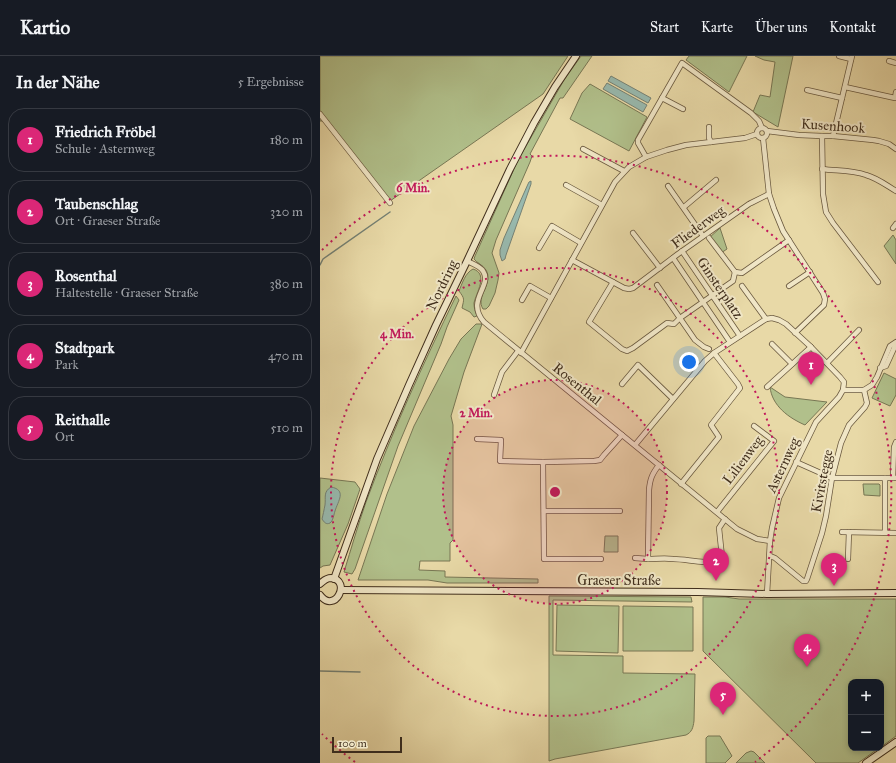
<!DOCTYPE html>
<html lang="de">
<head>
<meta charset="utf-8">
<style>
  :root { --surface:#171b24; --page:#20242c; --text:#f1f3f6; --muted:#9ea1a6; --line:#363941; --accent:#db2777 }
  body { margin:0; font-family:"IM FELL Great Primer",serif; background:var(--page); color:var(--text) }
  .controls { position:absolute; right:12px; bottom:12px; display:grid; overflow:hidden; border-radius:8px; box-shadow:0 2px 6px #0003 }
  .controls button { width:36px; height:36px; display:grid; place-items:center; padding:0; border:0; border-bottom:1px solid var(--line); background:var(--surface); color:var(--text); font:20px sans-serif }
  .scale { position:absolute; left:12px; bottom:10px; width:70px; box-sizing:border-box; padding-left:4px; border:2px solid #402e1c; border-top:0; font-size:11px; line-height:14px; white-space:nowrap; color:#402e1c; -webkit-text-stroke:3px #f0e6c6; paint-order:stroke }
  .you { position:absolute; left:369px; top:306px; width:14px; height:14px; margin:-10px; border:3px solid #fff; border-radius:50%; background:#1a73e8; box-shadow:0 0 0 6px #1a73e833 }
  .badge { display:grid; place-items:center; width:26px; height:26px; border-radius:50%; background:var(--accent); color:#fff; font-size:13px; font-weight:700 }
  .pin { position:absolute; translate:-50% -33px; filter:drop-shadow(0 1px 2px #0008) }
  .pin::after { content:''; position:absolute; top:21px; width:14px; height:12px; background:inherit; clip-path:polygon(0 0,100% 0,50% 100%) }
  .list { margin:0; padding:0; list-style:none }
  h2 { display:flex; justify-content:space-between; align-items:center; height:52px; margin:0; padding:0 16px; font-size:17px }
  h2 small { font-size:13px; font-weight:400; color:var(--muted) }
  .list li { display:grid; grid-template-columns:26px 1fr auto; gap:12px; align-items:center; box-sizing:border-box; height:64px; margin:0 8px 8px; padding:0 8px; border:1px solid var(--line); border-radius:16px }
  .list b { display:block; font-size:15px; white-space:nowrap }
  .list p { margin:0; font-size:13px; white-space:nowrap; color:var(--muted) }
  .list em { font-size:13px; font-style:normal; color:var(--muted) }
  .map { position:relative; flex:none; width:576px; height:707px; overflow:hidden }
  header { display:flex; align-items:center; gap:24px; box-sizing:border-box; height:56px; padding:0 20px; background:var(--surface); border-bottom:1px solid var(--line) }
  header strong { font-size:19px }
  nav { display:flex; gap:22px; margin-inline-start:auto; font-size:14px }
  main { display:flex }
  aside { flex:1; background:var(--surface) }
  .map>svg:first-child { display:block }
  .green { fill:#b1c08b; stroke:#787754 }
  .water { fill:#98b9ae; stroke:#758174 }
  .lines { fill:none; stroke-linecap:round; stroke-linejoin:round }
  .stream { stroke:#758174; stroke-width:1.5 }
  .street-casing { stroke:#6a593f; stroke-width:6 }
  .secondary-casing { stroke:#402e1c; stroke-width:8 }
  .street { stroke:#f0e6c6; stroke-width:4.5 }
  .secondary { stroke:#f0e6c6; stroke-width:6 }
  .ring { fill:none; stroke:#c2185b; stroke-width:2; stroke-dasharray:2 4 }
  .labels { text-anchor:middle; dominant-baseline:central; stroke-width:4; stroke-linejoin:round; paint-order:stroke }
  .street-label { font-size:14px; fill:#402e1c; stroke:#f0e6c6 }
  .centre { fill:#c2185b; stroke:#f0e6c6; stroke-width:2 }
  .ring-label { font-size:12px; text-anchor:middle; font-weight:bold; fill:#c2185b; stroke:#f0e6c6; stroke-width:4; stroke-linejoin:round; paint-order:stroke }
</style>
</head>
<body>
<header>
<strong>Kartio</strong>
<nav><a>Start</a><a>Karte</a><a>Über uns</a><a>Kontakt</a></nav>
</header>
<main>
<aside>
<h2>In der Nähe<small>5 Ergebnisse</small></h2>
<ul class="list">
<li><span class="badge">1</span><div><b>Friedrich Fröbel</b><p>Schule · Asternweg</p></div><em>180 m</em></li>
<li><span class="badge">2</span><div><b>Taubenschlag</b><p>Ort · Graeser Straße</p></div><em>320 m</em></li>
<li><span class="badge">3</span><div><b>Rosenthal</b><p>Haltestelle · Graeser Straße</p></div><em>380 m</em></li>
<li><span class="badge">4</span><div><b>Stadtpark</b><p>Park</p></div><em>470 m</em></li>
<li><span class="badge">5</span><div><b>Reithalle</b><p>Ort</p></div><em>510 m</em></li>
</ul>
</aside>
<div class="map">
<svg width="576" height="707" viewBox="0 0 576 707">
  <rect width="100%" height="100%" fill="#e8d9a7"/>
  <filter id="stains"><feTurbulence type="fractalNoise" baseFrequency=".005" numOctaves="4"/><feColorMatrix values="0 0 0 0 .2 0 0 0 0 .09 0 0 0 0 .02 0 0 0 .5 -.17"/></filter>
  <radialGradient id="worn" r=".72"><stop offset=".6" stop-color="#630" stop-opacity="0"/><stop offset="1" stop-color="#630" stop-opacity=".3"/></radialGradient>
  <g class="green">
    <polygon points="0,0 248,0 223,38 70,145 3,65 0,65"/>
    <path d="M 261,0 L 272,0 L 243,42 L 240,42 L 210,98 L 212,100 L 210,106 L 176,184 L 172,197 L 179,217 L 178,224 L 175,237 L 169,250 L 166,253 L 163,253 C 155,241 174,227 166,214 C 163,209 157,207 154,203 L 155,200 L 198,104 L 244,24 Z"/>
    <polygon points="369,0 427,0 409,36 366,4"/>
    <polygon points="435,0 473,0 458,71 433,56 440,39 450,41 455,6 444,4"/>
    <polygon points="270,28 327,61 309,95 250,63 262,37"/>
    <polygon points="400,172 407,193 401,197 389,182"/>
    <polygon points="573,179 576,184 576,208 564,190"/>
    <path d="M 153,213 C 169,218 156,237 154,247 C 154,252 155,255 157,260 L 154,261 L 150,256 L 142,252 C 144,243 145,243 139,235 C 142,228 145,217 153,213 Z"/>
    <path d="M 136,240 L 139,244 L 127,271 L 121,288 L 78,390 L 35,513 L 32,518 L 24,516 C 31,493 38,469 46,446 C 72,376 103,308 136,240 Z"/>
    <polygon points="156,268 162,268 144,316 131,360 133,369 133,484 130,487 130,505 100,505 99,514 125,515 125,521 218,523 218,527 127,527 108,524 38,524 67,438 94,370 129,303 141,283"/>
    <polygon points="564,317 576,323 576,339 570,350 552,342"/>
    <path d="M 450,331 L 465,341 L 507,346 L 485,369 C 469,362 452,350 450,331 Z"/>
    <polygon points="0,422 35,426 40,433 28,468 10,509 3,510 0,512"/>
    <polygon points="543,428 559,428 560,429 560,440 544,439"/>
    <polygon points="285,480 298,480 298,496 284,496"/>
    <path d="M 229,540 L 371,541 L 372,546 L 233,544 L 233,599 L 303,600 L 303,617 L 375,618 L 374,665 C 373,672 372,676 366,679 L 235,703 L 229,705 Z"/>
    <polygon points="383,541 405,541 419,543 576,543 576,680 561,691 561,626 531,626 531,692 559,692 538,707 496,707 383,595"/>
    <polygon points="237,549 299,550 298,597 236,595"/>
    <polygon points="303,550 373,551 373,595 303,595"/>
    <polygon points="388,680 400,680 412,700 405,707 386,707 386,682"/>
    <polygon points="431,695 434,696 445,707 416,707 426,697"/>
  </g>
  <g class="water">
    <polygon points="291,20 331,42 328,47 288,25"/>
    <polygon points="287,27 327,49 323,56 283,33"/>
    <polygon points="211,125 211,128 186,199 185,203 182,205 180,199 180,194 184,182 208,128 209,126"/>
    <path d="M 11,431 C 27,434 18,445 15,455 C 14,458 13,465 10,467 C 6,469 4,466 2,463 C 3,459 4,454 5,449 C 6,441 3,436 11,431 Z"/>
  </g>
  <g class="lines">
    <g class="stream">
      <polyline points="0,209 3,203 70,156"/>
      <polyline points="0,615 40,616"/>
    </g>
    <defs>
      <g id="street">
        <polyline points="519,0 531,3"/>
        <polyline points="569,5 576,7"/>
        <polyline points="525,31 575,42 576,36"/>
        <polyline points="487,34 522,42"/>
        <polyline points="342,42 363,53"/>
        <polyline points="0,58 70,147"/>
        <polyline points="389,71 389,82 391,86"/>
        <circle cx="442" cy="77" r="5"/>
        <polyline points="447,75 479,79 502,80 513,80 553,84 559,85 569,88 576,93"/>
        <polyline points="502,80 503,138 506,156 513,167 558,226"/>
        <polyline points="513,80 532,0"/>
        <polyline points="443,82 449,138 454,153 463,175 503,237 505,243 504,249 475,277"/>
        <polyline points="263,93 304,115"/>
        <polyline points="326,101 318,87 318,84 362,7 431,57 439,65 442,72"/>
        <path d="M 502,113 C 516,115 532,114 546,119 C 557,122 566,129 576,135"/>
        <polyline points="246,129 282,149"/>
        <polyline points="348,130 383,180"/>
        <polyline points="431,147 449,138"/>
        <polyline points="364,151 396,124"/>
        <polyline points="573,172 576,168"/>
        <polyline points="313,177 340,212"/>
        <polyline points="389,182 415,216"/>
        <polyline points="219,192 232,170 261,187"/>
        <polyline points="362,195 420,280"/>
        <polyline points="353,202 410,286"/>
        <polyline points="252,204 304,232 309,233 313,232 358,198 429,148"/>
        <path d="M 147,205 C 153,208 160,210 163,215 C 173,230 145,244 164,266 L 417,473 L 437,483 L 450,485"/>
        <polyline points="415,216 422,217 469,184"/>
        <polyline points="293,226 269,266 302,293 307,295 313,292 347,267 354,268 360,262 413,225 415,216"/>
        <polyline points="337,229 375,284 384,291 389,293"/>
        <polyline points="422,230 446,263"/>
        <polyline points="469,230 490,216"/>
        <polyline points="202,244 210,230 231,242"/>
        <polyline points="452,288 472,308"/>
        <polyline points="201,297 295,126 309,111 326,101 347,94 366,89 425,82 437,78"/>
        <polyline points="507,307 539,274"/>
        <polyline points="560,312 566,310 576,288"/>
        <polyline points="302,328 318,309 353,343"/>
        <polyline points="447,331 491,291"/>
        <polyline points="523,334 544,334 552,329 557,321 570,290 576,286"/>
        <polyline points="174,339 182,316 198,295"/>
        <polyline points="157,383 181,384 180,405 223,406"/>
        <polyline points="315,389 385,305 394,297 446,263 452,262 459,264 466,268 491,291 520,321 524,326 523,334 519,341 496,366 459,442 452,472 450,485 447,538"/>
        <polyline points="476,406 512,422 576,422"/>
        <path d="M 339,409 C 332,418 330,423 329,434 L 328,503 C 336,503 345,502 353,503 C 369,503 383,509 399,504 L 402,501 L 399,472 L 405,463"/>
        <polyline points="573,422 574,391 576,386"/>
        <polyline points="361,428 399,381 391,369 420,332 418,328 394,297"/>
        <polyline points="224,455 300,455"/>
        <polyline points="397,456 454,385 434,370"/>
        <polyline points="522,476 576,477"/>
        <polyline points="565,476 565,422"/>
        <polyline points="450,500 455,502 483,525 486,525 487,523 502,477 506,460 512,422 521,387 529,369 545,351 547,347 544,334"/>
        <polyline points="315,502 328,503"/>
        <polyline points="281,503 224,503 223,406 274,405 280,404 284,399 302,379"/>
        <polyline points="528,503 529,476"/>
      </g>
      <g id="secondary">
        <polyline points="14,523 57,403 89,329 116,269 147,205 190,113 214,67 235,31 256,0"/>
        <path d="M 0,528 C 3,525 6,522 11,522 C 32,524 15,559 0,539"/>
        <polyline points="21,534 378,536 447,538 576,537"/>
        <polyline points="546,707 576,686"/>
      </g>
    </defs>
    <use href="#street" class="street-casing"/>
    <use href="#secondary" class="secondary-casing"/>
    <use href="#street" class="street"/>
    <use href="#secondary" class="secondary"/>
  </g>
  <circle cx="235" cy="436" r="112" fill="#c2185b" fill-opacity=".12"/>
  <g class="ring">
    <circle cx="235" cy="436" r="112"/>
    <circle cx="235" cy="436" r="224"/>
    <path d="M35 706A336 336 0 0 1 2 678M2 194A336 336 0 1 1 435 706"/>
  </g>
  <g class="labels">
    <g class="street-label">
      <text transform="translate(513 70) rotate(4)">Kusenhook</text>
      <text transform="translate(378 171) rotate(-36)">Fliederweg</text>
      <text transform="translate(122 229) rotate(-64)">Nordring</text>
      <text transform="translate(400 232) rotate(56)">Ginsterplatz</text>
      <text transform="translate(257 328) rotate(39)">Rosenthal</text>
      <text transform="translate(423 404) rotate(-53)">Lilienweg</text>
      <text transform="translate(463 409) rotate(-65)">Asternweg</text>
      <text transform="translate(502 425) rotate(-79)">Kivitstegge</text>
      <text x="299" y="524">Graeser Straße</text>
    </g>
  </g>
  <circle cx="235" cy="436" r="6" class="centre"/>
  <g class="ring-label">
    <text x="93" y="136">6 Min.</text>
    <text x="77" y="282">4 Min.</text>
    <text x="156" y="361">2 Min.</text>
  </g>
  <rect width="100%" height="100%" filter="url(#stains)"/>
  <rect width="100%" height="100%" fill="url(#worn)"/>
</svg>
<div class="controls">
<button>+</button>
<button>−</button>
</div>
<div class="scale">100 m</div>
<div class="you"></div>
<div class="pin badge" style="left:491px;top:329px">1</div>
<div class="pin badge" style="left:396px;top:525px">2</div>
<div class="pin badge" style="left:514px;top:530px">3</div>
<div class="pin badge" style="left:487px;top:611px">4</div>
<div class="pin badge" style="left:403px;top:659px">5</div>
</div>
</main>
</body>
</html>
